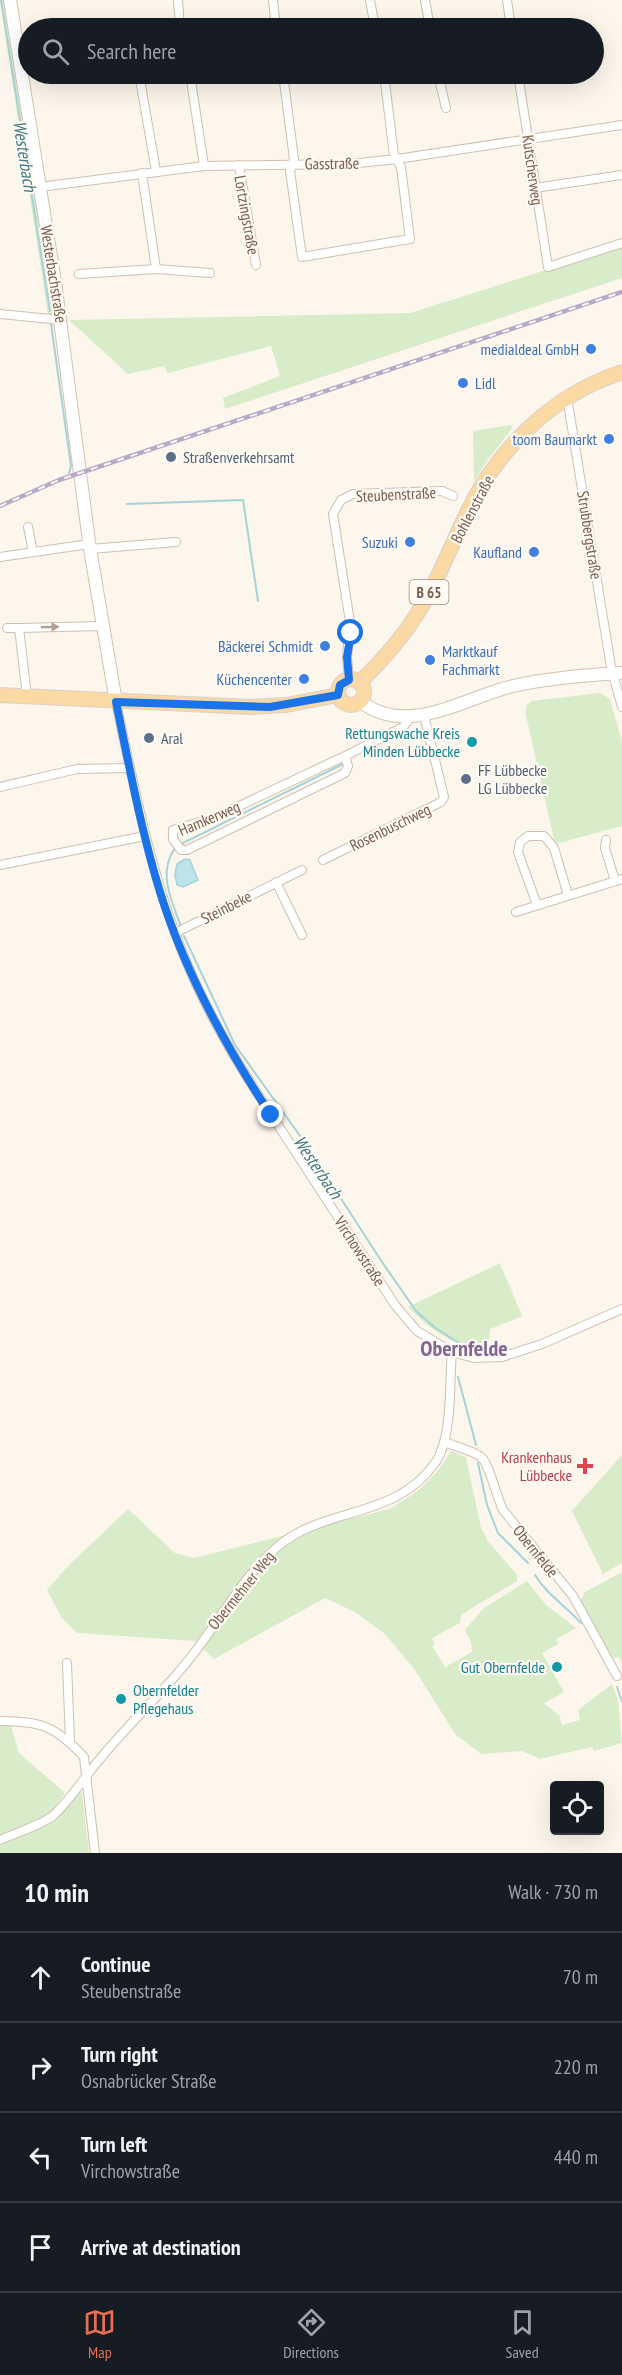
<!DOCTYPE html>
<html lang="en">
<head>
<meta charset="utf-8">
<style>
  :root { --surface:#171b24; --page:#20242c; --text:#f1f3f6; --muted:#9ea1a6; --line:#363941; --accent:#e76f51 }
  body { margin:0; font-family:"PT Sans Narrow",sans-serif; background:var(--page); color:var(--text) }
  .controls { position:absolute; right:18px; bottom:18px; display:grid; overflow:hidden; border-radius:6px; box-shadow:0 6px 24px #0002 }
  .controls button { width:54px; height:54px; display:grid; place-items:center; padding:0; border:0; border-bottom:2px solid var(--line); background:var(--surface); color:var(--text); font:30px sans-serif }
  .stop { position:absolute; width:18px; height:18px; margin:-14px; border:4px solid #1a73e8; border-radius:50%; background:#fff }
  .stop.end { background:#1a73e8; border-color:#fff; box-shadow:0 2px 6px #0008 }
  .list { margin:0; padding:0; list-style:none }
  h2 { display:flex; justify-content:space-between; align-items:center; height:78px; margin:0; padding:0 24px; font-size:26px }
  h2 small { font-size:20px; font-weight:400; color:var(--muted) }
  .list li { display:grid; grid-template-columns:39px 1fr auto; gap:18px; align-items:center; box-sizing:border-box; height:90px; padding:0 24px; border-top:2px solid var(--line) }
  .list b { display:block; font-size:22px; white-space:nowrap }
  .list p { margin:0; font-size:20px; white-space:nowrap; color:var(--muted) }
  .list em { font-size:20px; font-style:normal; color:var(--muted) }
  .icon { flex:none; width:33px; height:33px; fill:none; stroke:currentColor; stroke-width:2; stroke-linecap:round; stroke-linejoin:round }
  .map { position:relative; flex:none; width:622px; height:1853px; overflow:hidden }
  .search { position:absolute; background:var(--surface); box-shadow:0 6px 24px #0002; left:18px; right:18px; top:18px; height:66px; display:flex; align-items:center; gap:15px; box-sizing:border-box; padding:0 21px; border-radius:33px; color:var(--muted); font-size:22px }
  .sheet { height:438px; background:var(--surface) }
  nav { display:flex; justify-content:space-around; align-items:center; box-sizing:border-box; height:84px; border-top:2px solid var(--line); background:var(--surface); font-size:16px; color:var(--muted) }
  nav a { display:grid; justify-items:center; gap:3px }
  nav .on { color:var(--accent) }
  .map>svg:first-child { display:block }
  .green { fill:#d8ecc9 }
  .water { fill:#bfe3e8; stroke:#a5d3da; stroke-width:1.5 }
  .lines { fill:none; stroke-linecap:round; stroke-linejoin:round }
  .stream { stroke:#a5d3da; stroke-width:2 }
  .street-casing { stroke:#d1beb0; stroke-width:10 }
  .secondary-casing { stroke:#d6c0b0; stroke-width:14 }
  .primary-casing { stroke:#dad1cd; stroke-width:16 }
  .street { stroke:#fff; stroke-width:8 }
  .secondary { stroke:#fff; stroke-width:12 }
  .primary { stroke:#fbd9a5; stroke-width:14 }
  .rail-casing { stroke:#b9a8c9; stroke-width:4.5 }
  .rail { stroke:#fffaf3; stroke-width:2; stroke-dasharray:7; stroke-linecap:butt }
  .oneway { fill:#af9d94 }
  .route { stroke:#1a73e8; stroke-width:8 }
  .shop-dot { fill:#3f7fe0; stroke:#fffaf3; stroke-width:2 }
  .service-dot { fill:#5c6f8a; stroke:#fffaf3; stroke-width:2 }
  .culture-dot { fill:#0f9aa8; stroke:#fffaf3; stroke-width:2 }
  .health-dot { fill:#e0444e; stroke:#fffaf3; stroke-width:2 }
  .labels { text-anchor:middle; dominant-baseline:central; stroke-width:4.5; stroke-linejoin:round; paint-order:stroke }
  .shield { fill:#fffaf3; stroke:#a28b7f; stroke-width:1.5 }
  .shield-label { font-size:15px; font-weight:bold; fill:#7a5c4d }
  .street-label { font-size:16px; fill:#7a5c4d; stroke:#fffaf3 }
  .shop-label { font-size:16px; fill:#366cbe; stroke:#fffaf3; text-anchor:end }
  .service-label { font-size:16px; fill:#4e5e75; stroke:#fffaf3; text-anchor:start }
  .culture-label { font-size:16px; fill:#0d838f; stroke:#fffaf3; text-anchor:end }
  .health-label { font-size:16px; fill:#be3a42; stroke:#fffaf3; text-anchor:end }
  .water-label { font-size:18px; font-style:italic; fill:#437c86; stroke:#fffaf3 }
  .district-label { font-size:22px; font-weight:bold; fill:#846695; stroke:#fffaf3 }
</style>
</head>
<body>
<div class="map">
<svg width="622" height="1853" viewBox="0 0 622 1853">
  <rect width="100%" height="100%" fill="#fdf6ec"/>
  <g class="green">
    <polygon points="0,0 5,0 55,313 48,316"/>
    <polygon points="622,246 622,278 225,409 223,398 280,376 271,346 168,373 164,366 128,374 69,320 410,313"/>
    <polygon points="510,425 513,427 486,462 474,482 473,431"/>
    <polygon points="600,693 610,699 622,742 622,826 555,844 525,711 527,705 532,701"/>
    <path d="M 500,1263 L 522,1316 L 490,1329 L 488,1353 C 452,1344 434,1333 408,1307 Z"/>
    <path d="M 451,1451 L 466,1457 L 481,1528 L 488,1541 L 517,1575 L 517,1581 L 462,1614 L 460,1623 L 432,1638 L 435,1644 L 432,1646 L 445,1667 L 472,1652 L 471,1642 L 465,1630 L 484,1608 L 527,1581 L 546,1605 L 576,1628 L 556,1639 L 558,1644 L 542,1653 L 564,1692 L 544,1703 L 559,1715 L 562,1725 L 580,1720 L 578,1710 L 612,1684 L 618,1700 L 622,1743 L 594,1751 L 592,1747 L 540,1759 L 522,1751 L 481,1754 L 455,1734 L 415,1670 L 385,1634 L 355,1612 L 325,1598 L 214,1659 L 195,1641 L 77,1633 L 62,1618 L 47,1590 L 68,1566 L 128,1509 L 175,1553 L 194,1558 L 389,1509 C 419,1492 433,1481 451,1451 Z"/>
    <polygon points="622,1455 622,1563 603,1574 572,1511"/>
    <polygon points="622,1572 622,1663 619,1657 610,1658 580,1602 585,1592"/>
    <polygon points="0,1723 10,1723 19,1753 65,1793 50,1814 0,1836"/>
    <polygon points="78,1792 82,1793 89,1853 0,1853 0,1844 54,1819"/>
  </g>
  <polygon class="water" points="185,859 190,860 198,880 183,887 177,885 175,875 177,864"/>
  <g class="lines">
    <g class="stream">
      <polyline points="1,0 50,311"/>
      <polyline points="51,324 71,466 69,473"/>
      <polyline points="127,504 243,500 258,601"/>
      <polyline points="181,844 343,764"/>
      <path d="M 175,848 C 157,874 172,900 181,927"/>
      <polyline points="184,936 235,1045 303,1140 382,1262 416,1311 434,1327 462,1345"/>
      <polyline points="458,1377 476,1445"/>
      <polyline points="478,1463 487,1505 498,1533 528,1563"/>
      <path d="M 535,1575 C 547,1595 566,1606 581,1623"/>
      <polyline points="617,1687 622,1702"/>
    </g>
    <defs>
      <g id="street">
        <polyline points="178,0 180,28"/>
        <polyline points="273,0 276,28"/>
        <polyline points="370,0 375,28"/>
        <polyline points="425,0 430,28"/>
        <polyline points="507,0 511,28"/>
        <polyline points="139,74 156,171"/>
        <polyline points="190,74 204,166"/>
        <polyline points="283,74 294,159 290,171 302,257 410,239 401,167 394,155 384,74"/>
        <polyline points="438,74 446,108"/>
        <polyline points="518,74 548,267 622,243"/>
        <polyline points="239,165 256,265"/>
        <polyline points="142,173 156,269"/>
        <polyline points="40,187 204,166 349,164 397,159 622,125"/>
        <polyline points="535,188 622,175"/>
        <polyline points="79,274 156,269 210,273"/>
        <polyline points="0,314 61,320"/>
        <polyline points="567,397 611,667 622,707"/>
        <polyline points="28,527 33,552"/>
        <polyline points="90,549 176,542"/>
        <polyline points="0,557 89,544"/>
        <polyline points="7,628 19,628"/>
        <polyline points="349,680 347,657 350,622 333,514 341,500 353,494 442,491 453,496"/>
        <polyline points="27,696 19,628 102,626"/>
        <path d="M 116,702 C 134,786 150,871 182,951 C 209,1021 250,1083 291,1145 C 325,1198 360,1251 395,1305 L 417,1331 L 452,1352 L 474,1358 L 502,1357 L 542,1344 L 622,1309"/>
        <polyline points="345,756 348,766 345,773 187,850 181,850 173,839 173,830 216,817 345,756 403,727 412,716"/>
        <polyline points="0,787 77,769 130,768"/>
        <polyline points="606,840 605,848 615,881"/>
        <polyline points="323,860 441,802 444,797 424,715"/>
        <polyline points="0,865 145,836"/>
        <polyline points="276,882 302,935"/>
        <polyline points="537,905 518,852 520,842 528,836 544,836 554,848 568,895"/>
        <polyline points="516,912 622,879"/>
        <polyline points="175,933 302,870"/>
        <path d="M 445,1442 C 456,1447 472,1450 481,1457 C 489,1463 497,1498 503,1510 L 573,1596 L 617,1676"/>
        <polyline points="67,1663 70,1742"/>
        <path d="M 0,1721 C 42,1722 54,1725 84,1757 L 95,1853"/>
        <path d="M 0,1840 C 16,1833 35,1827 50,1818 C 63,1810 88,1772 100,1759 C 126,1727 156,1699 182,1668 C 216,1629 238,1581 277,1547 C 324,1506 395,1520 435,1463 C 453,1438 449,1383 452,1352"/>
      </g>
      <g id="secondary">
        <polyline points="10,0 55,282 90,549 116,702"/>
        <path d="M 360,701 C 407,738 463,698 513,686 C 548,678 585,675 622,673"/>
      </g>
      <g id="primary">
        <circle cx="351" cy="692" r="13"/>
        <path d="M 359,683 C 383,660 405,635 422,606 C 445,568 458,525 481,487 C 514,434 561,392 622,372"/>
        <polyline points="0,695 250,707 286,705 338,695"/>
      </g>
    </defs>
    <use href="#street" class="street-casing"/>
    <use href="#secondary" class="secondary-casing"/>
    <use href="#primary" class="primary-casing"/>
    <use href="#street" class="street"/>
    <use href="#secondary" class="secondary"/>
    <use href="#primary" class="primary"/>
    <defs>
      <polyline id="rail" points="0,506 59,480 622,292"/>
    </defs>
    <use href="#rail" class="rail-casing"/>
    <use href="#rail" class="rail"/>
  </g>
  <defs><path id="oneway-solid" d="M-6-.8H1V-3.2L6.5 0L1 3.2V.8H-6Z" transform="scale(1.5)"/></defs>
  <use class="oneway" href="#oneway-solid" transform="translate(50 627) rotate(-1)"/>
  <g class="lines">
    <path class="route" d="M 271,1115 C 225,1046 185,972 160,892 C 141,830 129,765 116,702 L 270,707 L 338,695 L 340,685 L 349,680 L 347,657 L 351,633"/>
  </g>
  <g class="shop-dot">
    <circle cx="591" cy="349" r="6"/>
    <circle cx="463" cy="383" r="6"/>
    <circle cx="609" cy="439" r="6"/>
    <circle cx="410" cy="542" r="6"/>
    <circle cx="534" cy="552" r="6"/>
    <circle cx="325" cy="646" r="6"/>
    <circle cx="430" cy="660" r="6"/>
    <circle cx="304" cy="679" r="6"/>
  </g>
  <g class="service-dot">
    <circle cx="171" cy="457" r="6"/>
    <circle cx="149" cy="738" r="6"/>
    <circle cx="466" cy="779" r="6"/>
  </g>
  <g class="culture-dot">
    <circle cx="472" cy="742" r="6"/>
    <circle cx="557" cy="1667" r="6"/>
    <circle cx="121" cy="1699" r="6"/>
  </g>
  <path class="health-dot" d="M582 1457h6v6h6v6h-6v6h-6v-6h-6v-6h6z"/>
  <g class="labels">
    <rect class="shield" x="409.5" y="580" width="39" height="24" rx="4.5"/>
    <g class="shield-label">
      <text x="429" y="592">B 65</text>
    </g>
    <g class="street-label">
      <text transform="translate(332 163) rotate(-1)">Gasstraße</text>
      <text transform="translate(533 170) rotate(82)">Kutscherweg</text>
      <text transform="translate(247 215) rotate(80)">Lortzingstraße</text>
      <text transform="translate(54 274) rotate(81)">Westerbachstraße</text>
      <text transform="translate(396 494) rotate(-3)">Steubenstraße</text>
      <text transform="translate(472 509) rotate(-62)">Bohlenstraße</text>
      <text transform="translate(590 535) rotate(81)">Strubbergstraße</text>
      <text transform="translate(209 818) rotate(-23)">Hamkerweg</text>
      <text transform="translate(390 827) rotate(-26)">Rosenbuschweg</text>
      <text transform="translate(226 907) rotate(-27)">Steinbeke</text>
      <text transform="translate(360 1251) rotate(57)">Virchowstraße</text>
      <text transform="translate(536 1551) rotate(51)">Obernfelde</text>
      <text transform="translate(241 1590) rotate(-51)">Obermehner Weg</text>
    </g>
    <g class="shop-label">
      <text x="579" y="349">medialdeal GmbH</text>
      <text x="475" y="383" text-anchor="start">Lidl</text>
      <text x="597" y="439">toom Baumarkt</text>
      <text x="398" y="542">Suzuki</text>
      <text x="522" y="552">Kaufland</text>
      <text x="313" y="646">Bäckerei Schmidt</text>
      <text x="442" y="651" text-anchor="start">Marktkauf<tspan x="442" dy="18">Fachmarkt</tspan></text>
      <text x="292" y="679">Küchencenter</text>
    </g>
    <g class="service-label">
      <text x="183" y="457">Straßenverkehrsamt</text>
      <text x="161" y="738">Aral</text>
      <text x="478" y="770">FF Lübbecke<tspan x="478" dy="18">LG Lübbecke</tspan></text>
    </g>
    <g class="culture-label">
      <text x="460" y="733">Rettungswache Kreis<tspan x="460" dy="18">Minden Lübbecke</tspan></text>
      <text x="545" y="1667">Gut Obernfelde</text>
      <text x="133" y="1690" text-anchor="start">Obernfelder<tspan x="133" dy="18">Pflegehaus</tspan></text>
    </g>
    <g class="health-label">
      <text x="572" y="1457">Krankenhaus<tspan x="572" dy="18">Lübbecke</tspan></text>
    </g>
    <g class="water-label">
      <text transform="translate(25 156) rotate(81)">Westerbach</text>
      <text transform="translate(318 1167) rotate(56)">Westerbach</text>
    </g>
    <g class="district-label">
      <text x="464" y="1348">Obernfelde</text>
    </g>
  </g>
</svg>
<div class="controls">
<button><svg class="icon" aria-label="locate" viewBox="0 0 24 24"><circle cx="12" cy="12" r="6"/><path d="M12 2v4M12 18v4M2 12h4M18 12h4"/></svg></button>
</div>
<div class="stop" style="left:351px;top:633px"></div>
<div class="stop end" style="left:271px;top:1115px"></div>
<div class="search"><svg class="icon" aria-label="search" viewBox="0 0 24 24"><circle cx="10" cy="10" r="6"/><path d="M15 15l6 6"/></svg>Search here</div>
</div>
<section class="sheet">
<h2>10 min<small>Walk · 730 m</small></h2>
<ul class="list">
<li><svg class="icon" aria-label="ahead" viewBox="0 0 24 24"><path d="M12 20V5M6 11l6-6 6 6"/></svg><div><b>Continue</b><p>Steubenstraße</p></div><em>70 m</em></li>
<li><svg class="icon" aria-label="right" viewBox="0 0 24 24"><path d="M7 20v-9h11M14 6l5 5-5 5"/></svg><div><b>Turn right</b><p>Osnabrücker Straße</p></div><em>220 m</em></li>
<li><svg class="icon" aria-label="left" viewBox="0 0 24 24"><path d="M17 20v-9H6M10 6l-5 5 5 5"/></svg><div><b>Turn left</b><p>Virchowstraße</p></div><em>440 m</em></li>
<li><svg class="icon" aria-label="arrive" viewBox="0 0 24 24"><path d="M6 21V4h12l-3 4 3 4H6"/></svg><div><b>Arrive at destination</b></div></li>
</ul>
</section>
<nav>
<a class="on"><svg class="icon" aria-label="map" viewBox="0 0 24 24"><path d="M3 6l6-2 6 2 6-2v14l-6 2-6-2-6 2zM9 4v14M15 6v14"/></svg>Map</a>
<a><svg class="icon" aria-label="directions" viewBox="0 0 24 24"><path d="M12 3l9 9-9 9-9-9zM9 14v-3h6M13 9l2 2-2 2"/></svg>Directions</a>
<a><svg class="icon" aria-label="saved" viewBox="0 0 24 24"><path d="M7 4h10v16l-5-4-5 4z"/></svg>Saved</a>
</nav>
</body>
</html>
